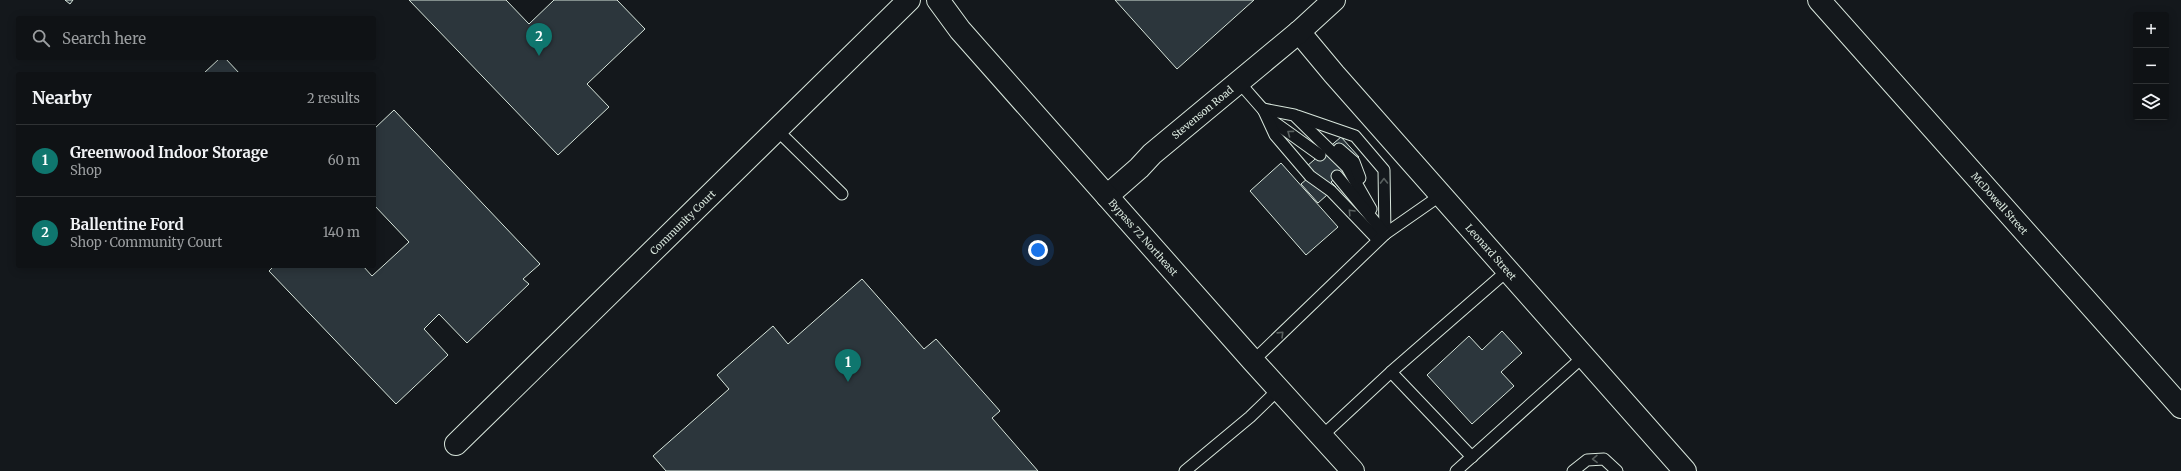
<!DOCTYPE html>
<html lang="en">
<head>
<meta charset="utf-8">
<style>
  :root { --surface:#0f1215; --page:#181b1e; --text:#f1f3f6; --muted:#9b9ea0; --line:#2f3234; --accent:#0f766e }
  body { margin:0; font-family:Merriweather,serif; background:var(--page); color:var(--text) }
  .controls { position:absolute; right:12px; top:12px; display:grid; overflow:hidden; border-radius:4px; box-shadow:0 2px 10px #0003 }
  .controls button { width:36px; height:36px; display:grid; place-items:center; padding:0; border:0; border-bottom:1px solid var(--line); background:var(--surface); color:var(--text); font:20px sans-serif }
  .you { position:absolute; left:1038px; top:250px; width:14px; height:14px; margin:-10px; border:3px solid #fff; border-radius:50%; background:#1a73e8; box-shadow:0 0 0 6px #1a73e833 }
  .badge { display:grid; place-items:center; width:26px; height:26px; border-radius:50%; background:var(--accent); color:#fff; font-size:13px; font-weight:700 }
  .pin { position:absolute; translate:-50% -33px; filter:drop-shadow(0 1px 2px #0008) }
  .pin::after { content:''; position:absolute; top:21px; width:14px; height:12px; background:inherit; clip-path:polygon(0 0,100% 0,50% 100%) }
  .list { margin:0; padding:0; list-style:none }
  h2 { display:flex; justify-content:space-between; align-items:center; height:52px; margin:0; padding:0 16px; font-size:17px }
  h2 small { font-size:13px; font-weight:400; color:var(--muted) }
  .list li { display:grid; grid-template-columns:26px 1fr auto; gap:12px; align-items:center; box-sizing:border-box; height:72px; padding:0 16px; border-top:1px solid var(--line) }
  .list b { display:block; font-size:15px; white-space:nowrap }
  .list p { margin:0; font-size:13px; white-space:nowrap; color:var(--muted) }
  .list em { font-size:13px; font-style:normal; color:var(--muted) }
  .icon { flex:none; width:22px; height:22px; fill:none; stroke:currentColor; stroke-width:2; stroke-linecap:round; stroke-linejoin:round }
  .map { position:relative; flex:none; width:2181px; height:471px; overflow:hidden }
  .search { position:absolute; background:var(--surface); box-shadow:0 2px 10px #0003; left:16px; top:16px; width:360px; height:44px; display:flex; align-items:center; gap:10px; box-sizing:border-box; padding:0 14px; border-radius:4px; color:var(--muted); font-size:15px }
  .panel { position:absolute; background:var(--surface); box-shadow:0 2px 10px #0003; left:16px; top:72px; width:360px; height:196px; border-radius:4px }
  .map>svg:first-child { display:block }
  .building { fill:#2c363c; stroke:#d8e6dc }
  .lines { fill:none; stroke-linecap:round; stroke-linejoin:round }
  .lane-casing { stroke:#d8e6dc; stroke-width:13 }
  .street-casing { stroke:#d8e6dc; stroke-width:24 }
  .highway-casing { stroke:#d8e6dc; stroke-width:24 }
  .lane { stroke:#14181c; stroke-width:11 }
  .street { stroke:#14181c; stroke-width:22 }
  .highway { stroke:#14181c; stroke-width:22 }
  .oneway { stroke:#59605f }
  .labels { text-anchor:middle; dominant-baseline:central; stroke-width:3; stroke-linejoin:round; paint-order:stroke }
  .street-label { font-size:10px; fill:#d8e6dc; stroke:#14181c }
</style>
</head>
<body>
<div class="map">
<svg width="2181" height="471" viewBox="0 0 2181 471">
  <rect width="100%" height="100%" fill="#14181c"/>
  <g class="building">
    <polygon points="65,0 73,0 70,4"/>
    <polygon points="409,0 506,0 529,24 554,0 617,0 645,29 587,84 609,107 558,155"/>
    <polygon points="1115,0 1254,0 1177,69"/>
    <polygon points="220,58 225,58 240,74 203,74"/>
    <polygon points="394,110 540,264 523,279 529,284 467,343 439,314 424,329 448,355 396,404 269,271 274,266 363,266 372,276 409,242 374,205 374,129"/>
    <polygon points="1341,137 1359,157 1331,182 1336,187 1318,203 1301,184 1314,173 1307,166"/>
    <polygon points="1281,163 1338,227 1306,255 1250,191"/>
    <polygon points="862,279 924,349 936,339 1000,411 992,418 1038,471 666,471 653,456 729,389 717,375 773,326 788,344"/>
    <polygon points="1502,331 1522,353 1501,372 1514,386 1472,424 1427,375 1469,336 1482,350"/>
  </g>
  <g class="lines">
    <defs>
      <g id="lane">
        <polyline points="1238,81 1274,122 1320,155"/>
        <polyline points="1263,109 1294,115 1347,167 1371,209"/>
        <polyline points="1263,109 1275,135 1310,176 1331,191 1378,240"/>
        <polyline points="1297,116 1355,136 1384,170 1385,234"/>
        <polyline points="777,130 842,194"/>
        <polyline points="1339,149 1354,162 1360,178"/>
        <polyline points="1385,234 1441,195"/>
        <polyline points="1253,361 1385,234 1337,176"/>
        <polyline points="1391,372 1472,457"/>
        <polyline points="1322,436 1391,372 1507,271"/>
        <polyline points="1185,471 1250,417 1279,389"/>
        <polyline points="1456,471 1583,357"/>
        <polyline points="1573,471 1587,460 1604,459 1617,471"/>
      </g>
      <g id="street">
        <path id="s1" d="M 1819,0 L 2181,407"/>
        <path id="s2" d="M 1299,32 L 1334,74 L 1685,471"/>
        <path id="s3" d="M 1107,196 L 1139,168 L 1152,154 L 1299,32 L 1334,0"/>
        <path id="s4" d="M 456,444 L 909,0"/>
      </g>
      <g id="highway">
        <path id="s5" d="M 938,0 L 960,30 L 1253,361 L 1353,471"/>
      </g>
    </defs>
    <use href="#lane" class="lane-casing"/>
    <use href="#street" class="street-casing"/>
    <use href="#highway" class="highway-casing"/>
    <use href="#lane" class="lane"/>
    <use href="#street" class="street"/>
    <use href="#highway" class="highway"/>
  </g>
  <defs><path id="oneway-chevron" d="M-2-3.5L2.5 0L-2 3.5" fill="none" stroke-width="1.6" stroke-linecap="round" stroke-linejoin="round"/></defs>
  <g class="oneway">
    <use href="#oneway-chevron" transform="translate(1290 133) rotate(-144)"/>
    <use href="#oneway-chevron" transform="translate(1384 181) rotate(-91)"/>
    <use href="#oneway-chevron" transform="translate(1351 212) rotate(-133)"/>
    <use href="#oneway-chevron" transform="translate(1281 334) rotate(-44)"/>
    <use href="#oneway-chevron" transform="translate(1595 459) rotate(179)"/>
  </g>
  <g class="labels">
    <g class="street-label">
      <text stroke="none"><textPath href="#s3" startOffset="127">Stevenson Road</textPath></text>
      <text stroke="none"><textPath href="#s1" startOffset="272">McDowell Street</textPath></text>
      <text stroke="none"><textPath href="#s4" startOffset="317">Community Court</textPath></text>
      <text stroke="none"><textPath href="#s5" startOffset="314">Bypass 72 Northeast</textPath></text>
      <text stroke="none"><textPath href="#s2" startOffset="292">Leonard Street</textPath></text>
    </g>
  </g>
</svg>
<div class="controls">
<button>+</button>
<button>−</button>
<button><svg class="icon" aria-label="layers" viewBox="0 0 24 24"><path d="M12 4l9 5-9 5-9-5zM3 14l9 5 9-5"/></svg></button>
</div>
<div class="you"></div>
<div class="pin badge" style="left:848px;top:382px">1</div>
<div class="pin badge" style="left:539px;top:56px">2</div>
<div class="search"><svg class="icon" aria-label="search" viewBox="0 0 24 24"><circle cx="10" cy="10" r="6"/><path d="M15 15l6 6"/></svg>Search here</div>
<section class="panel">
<h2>Nearby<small>2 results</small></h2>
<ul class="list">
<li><span class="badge">1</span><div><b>Greenwood Indoor Storage</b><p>Shop</p></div><em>60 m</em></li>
<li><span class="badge">2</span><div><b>Ballentine Ford</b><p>Shop · Community Court</p></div><em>140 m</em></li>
</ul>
</section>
</div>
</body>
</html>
